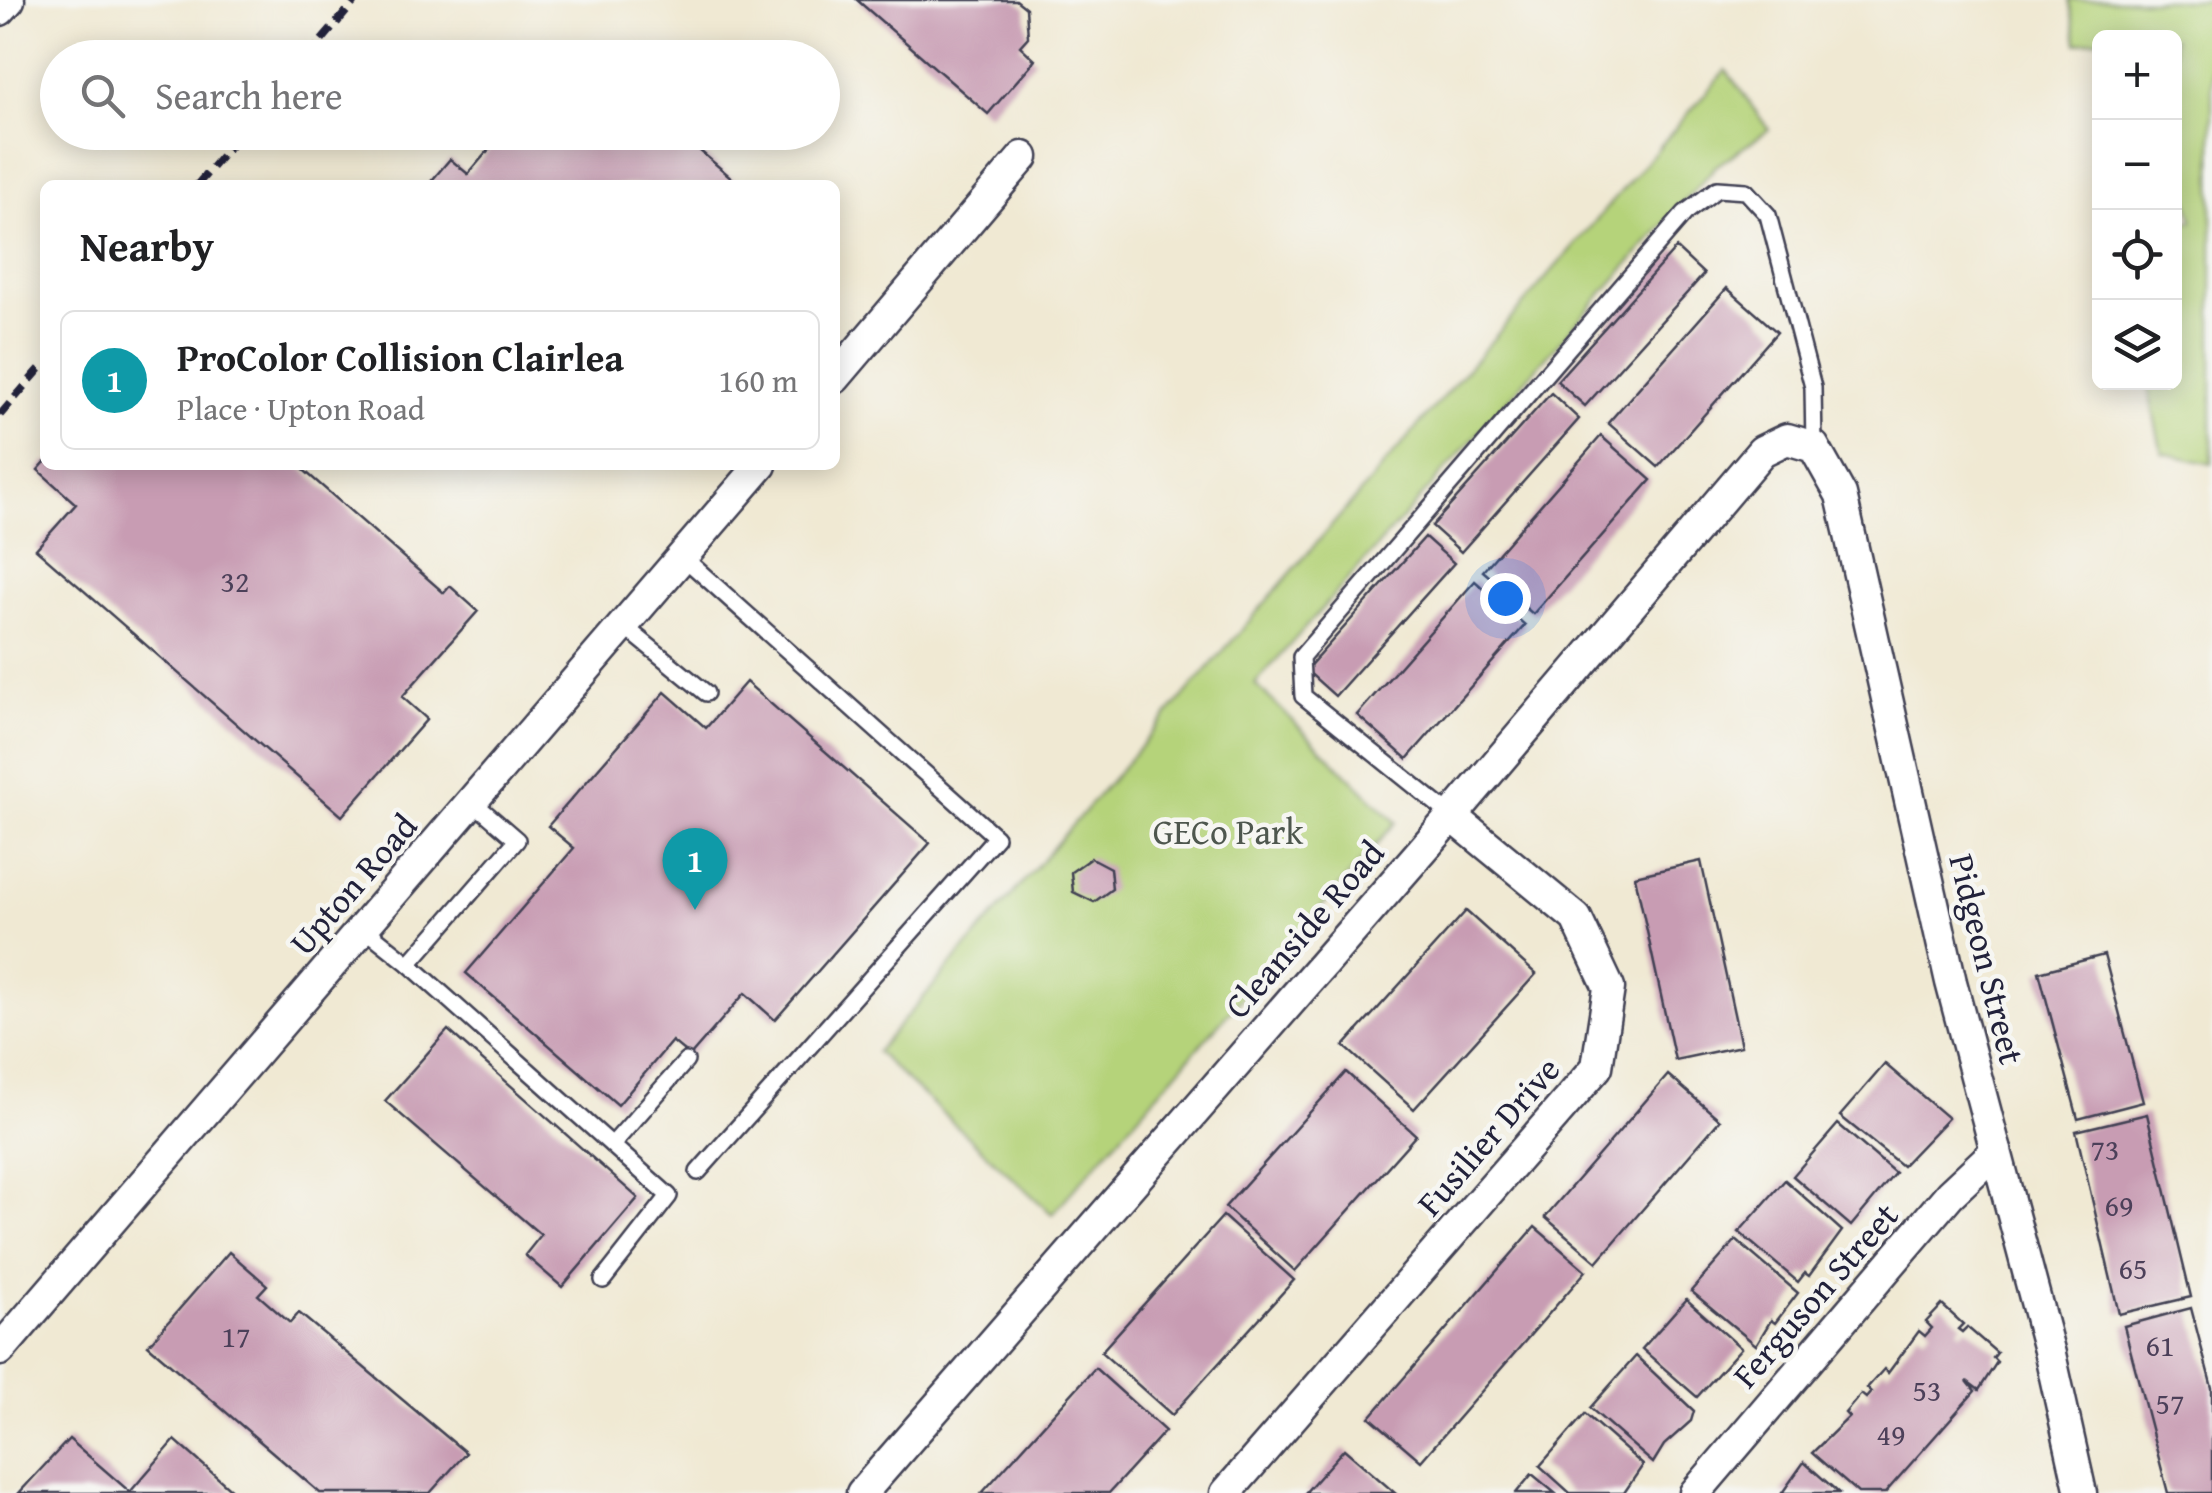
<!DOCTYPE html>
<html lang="en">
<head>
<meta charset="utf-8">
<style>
  :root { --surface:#fff; --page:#f2f2f2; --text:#202124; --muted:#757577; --line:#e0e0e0; --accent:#d1495b }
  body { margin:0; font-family:"Gentium Book Plus",serif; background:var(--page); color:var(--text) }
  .controls { position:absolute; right:30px; top:30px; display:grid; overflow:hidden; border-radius:15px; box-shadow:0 5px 25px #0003 }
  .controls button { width:90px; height:90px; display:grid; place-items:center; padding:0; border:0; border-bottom:2px solid var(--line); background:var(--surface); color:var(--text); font:50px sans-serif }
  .you { position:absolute; left:1505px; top:598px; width:35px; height:35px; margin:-25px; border:8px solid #fff; border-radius:50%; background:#1a73e8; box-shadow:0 0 0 15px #1a73e833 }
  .badge { display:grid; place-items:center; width:65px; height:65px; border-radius:50%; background:var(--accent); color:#fff; font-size:32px; font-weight:700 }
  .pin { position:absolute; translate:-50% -82px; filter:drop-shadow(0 2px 5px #0008) }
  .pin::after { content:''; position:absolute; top:52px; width:35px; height:30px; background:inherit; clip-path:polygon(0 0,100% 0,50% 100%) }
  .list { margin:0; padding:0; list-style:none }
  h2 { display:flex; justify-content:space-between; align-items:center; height:130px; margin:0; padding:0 40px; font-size:42px }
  h2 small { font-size:32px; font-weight:400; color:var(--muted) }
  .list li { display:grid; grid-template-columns:65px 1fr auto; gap:30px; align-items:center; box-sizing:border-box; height:140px; margin:0 20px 20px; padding:0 20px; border:2px solid var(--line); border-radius:15px }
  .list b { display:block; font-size:38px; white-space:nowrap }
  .list p { margin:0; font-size:32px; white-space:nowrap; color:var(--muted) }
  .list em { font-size:32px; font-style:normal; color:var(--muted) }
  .icon { flex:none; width:55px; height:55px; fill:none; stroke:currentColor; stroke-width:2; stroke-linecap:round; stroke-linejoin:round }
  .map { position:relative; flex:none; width:2212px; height:1493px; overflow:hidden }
  .search { position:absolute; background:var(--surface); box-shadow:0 5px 25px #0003; left:40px; top:40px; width:800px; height:110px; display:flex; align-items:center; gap:25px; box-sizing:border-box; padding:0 35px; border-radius:55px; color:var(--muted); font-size:38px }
  .panel { position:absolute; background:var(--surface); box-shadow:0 5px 25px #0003; left:40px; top:180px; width:800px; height:290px; border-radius:15px }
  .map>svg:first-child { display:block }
  .green { fill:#b5d37a; stroke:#6c7a5a; stroke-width:2.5 }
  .building { fill:#c89cb3 }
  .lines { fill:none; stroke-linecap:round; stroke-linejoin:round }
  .lane-casing { stroke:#414052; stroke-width:20 }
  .street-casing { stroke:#414052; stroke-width:35 }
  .lane { stroke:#fff; stroke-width:15 }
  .street { stroke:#fff; stroke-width:30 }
  .rail { stroke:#22223b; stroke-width:8; stroke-dasharray:15 8; stroke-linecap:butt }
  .labels { text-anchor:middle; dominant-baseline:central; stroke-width:9; stroke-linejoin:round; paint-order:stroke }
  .number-label { font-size:30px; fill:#4c4059 }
  .park-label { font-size:35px; fill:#4e574e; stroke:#f6f6f2 }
  .street-label { font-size:35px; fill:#22223b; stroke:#f6f6f2 }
</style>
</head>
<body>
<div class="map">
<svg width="2212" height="1493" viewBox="0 0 2212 1493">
  <rect width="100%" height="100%" fill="#f6f6f2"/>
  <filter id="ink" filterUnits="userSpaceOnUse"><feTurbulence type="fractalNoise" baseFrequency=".01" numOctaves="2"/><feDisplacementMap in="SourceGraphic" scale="20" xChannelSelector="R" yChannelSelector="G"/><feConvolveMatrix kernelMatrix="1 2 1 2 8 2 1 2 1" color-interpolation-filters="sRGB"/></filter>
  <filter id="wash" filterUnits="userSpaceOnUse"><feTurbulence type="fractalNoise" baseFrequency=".0048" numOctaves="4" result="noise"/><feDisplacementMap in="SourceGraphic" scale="40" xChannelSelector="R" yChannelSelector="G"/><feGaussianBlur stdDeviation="2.25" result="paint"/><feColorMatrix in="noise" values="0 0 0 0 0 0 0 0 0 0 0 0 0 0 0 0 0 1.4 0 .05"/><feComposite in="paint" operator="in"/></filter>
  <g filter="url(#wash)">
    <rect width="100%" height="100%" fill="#f0e9d3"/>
    <g class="green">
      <polygon points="2069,0 2212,0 2212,464 2162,453 2147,383 2174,382 2175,222 2193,221 2175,147 2174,38 2147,37 2144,31 2077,43"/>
      <polygon points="1726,70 1769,130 1716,166 1255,684 1396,822 1052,1214 876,1052"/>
    </g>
    <g id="blocks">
      <g class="building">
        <polygon points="857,0 1016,0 1026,8 1028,37 1020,46 1035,60 988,114"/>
        <polygon points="576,45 591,58 566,58"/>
        <polygon points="504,132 678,132 740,185 428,185 450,159 468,174"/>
        <polygon points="1676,248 1704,274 1585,406 1557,381"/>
        <polygon points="1727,288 1777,332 1658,467 1608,423"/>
        <polygon points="1551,393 1579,419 1461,552 1432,526"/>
        <polygon points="1601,436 1651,480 1533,614 1483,571"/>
        <polygon points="45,462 298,465 444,593 450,586 478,611 402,697 427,719 342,816 36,549 76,504 38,470"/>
        <polygon points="1425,537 1454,563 1335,696 1306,670"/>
        <polygon points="1475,581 1525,625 1407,759 1357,715"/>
        <polygon points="746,682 930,843 775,1020 745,993 690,1056 672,1041 618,1105 466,973 574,848 548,826 665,692 706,728"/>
        <polygon points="1091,858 1110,868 1112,889 1094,902 1073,892 1071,872"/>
        <polygon points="1701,861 1741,1046 1675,1060 1635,876"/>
        <polygon points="1466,911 1536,974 1414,1109 1344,1046"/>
        <polygon points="2104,955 2143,1102 2078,1119 2039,972"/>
        <polygon points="448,1030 638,1198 562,1287 525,1255 541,1235 385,1101"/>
        <polygon points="1885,1064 1948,1118 1902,1166 1840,1116"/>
        <polygon points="1346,1072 1416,1135 1295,1271 1225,1207"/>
        <polygon points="1668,1075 1720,1120 1597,1262 1545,1217"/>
        <polygon points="2147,1114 2191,1297 2119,1314 2076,1131"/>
        <polygon points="1838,1124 1895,1173 1851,1226 1793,1176"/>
        <polygon points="1785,1180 1842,1231 1809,1276 1805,1273 1798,1282 1739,1232"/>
        <polygon points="1223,1216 1294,1280 1172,1415 1101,1352"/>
        <polygon points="1535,1227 1586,1271 1421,1461 1370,1417"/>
        <polygon points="1736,1240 1798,1293 1775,1323 1771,1320 1756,1345 1691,1291"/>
        <polygon points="229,1252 267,1285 258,1295 290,1323 299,1313 466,1453 430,1493 320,1493 148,1345"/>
        <polygon points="1686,1299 1741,1348 1697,1397 1642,1349"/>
        <polygon points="1942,1305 1963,1324 1958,1329 1962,1332 1967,1327 1997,1353 1993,1358 1997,1362 1979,1390 1967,1381 1975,1391 1885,1493 1858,1493 1812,1453 1849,1417 1845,1413 1861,1394 1866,1398 1871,1392 1867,1388 1884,1369 1888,1373 1919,1331 1925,1336 1932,1328 1926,1322"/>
        <polygon points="2191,1308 2212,1388 2212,1493 2168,1493 2124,1326"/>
        <polygon points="1636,1356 1694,1411 1691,1421 1664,1445 1653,1463 1590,1408"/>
        <polygon points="1095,1368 1165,1431 1109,1493 982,1493"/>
        <polygon points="1585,1414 1643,1465 1624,1493 1570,1493 1540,1466"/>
        <polygon points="69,1439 130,1492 175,1440 235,1493 19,1493"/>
        <polygon points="1344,1449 1395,1493 1305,1493"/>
        <polygon points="1804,1462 1839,1493 1782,1493"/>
        <polygon points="1532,1474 1555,1493 1516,1493"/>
      </g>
    </g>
  </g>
  <g filter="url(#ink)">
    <use href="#blocks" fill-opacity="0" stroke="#414052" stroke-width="2.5"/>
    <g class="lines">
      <defs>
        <g id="lane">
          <polyline points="683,557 996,837 698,1172"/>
          <polyline points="624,626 706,693"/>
          <polyline points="1452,816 1303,696 1301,657 1685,213 1717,189 1746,191 1768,215 1813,387 1814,447"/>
          <polyline points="365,929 409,964 517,840 473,802"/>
          <polyline points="409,964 669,1196 603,1280"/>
          <polyline points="612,1145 686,1061"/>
        </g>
        <g id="street">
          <polyline points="0,10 9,0"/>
          <polyline points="835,378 1023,157"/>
          <polyline points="0,1350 761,465"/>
          <polyline points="862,1493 1452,816 1762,451 1787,439 1814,447 1841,495 1951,982 2050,1354 2081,1493"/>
          <polyline points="1226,1493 1597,1067 1609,988 1576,918 1452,816"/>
          <polyline points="1695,1493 1950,1194 1996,1151"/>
        </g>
      </defs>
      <use href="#lane" class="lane-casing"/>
      <use href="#street" class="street-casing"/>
      <use href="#lane" class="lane"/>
      <use href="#street" class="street"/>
      <g class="rail">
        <polyline points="307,58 356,0"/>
        <polyline points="197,185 242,132"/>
        <polyline points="0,415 45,363"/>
      </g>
    </g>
  </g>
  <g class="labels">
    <g class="number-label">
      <text x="235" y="581">32</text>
      <text x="2105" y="1149">73</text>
      <text x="2119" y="1205">69</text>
      <text x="2133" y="1268">65</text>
      <text x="236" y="1336">17</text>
      <text x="2160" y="1345">61</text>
      <text x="1927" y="1390">53</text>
      <text x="2170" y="1403">57</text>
      <text x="1891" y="1434">49</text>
    </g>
    <g class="park-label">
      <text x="1228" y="831">GECo Park</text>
    </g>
    <g class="street-label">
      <text transform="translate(353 884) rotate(-49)">Upton Road</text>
      <text transform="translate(1304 929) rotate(-49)">Cleanside Road</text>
      <text transform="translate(1987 959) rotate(76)">Pidgeon Street</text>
      <text transform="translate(1488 1136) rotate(-49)">Fusilier Drive</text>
      <text transform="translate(1815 1295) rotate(-49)">Ferguson Street</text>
    </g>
  </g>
</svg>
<div class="controls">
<button>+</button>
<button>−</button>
<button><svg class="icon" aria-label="locate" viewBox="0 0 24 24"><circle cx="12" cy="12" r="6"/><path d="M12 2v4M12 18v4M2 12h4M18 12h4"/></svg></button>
<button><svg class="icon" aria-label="layers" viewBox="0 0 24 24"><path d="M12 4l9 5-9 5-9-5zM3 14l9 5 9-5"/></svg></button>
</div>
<div class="you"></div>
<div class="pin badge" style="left:695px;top:910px;background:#0f9aa8">1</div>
<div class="search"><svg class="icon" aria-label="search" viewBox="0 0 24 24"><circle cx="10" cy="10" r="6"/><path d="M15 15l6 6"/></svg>Search here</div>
<section class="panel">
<h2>Nearby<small></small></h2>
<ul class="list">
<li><span class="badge" style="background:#0f9aa8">1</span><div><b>ProColor Collision Clairlea</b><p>Place · Upton Road</p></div><em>160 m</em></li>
</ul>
</section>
</div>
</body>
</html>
